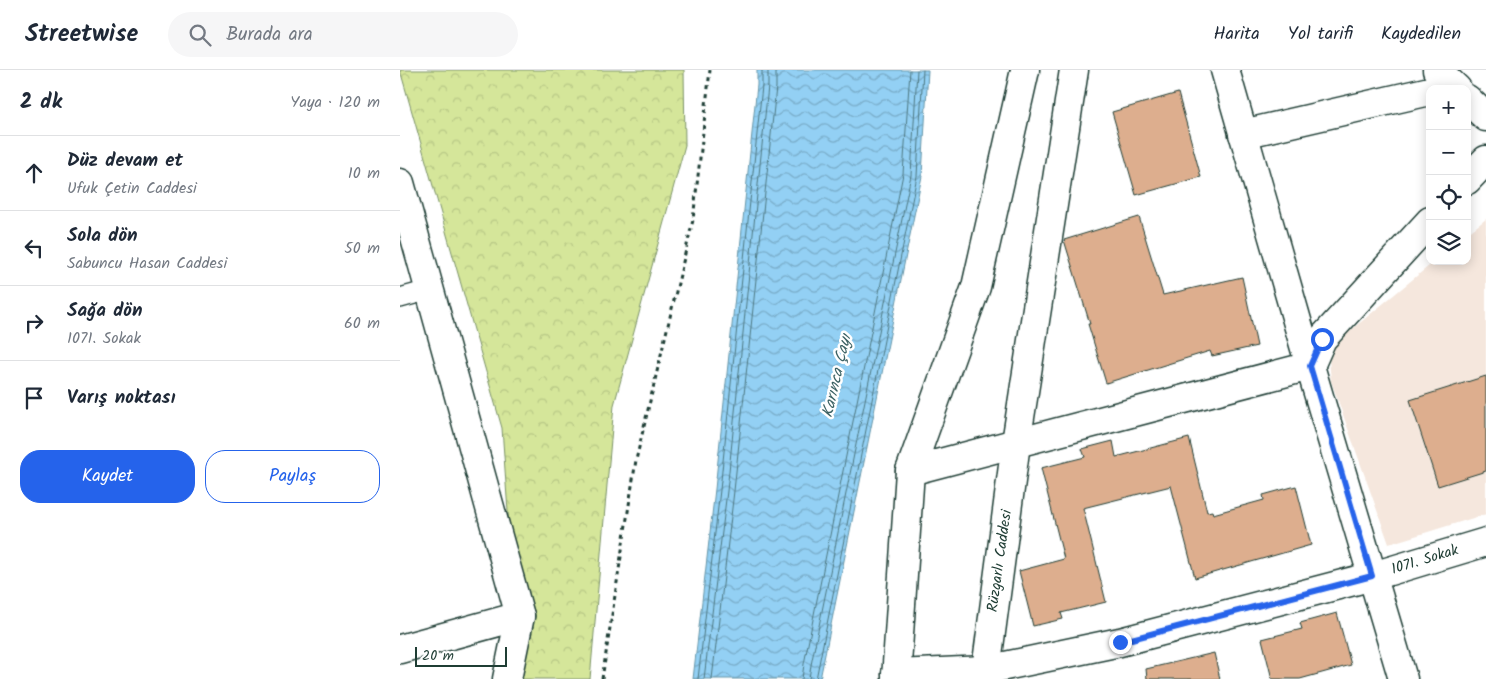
<!DOCTYPE html>
<html lang="tr">
<head>
<meta charset="utf-8">
<style>
  :root { --surface:#fff; --page:#f6f6f7; --text:#1f2937; --muted:#747a83; --line:#e0e1e3; --accent:#2563eb }
  body { margin:0; font-family:Kalam,sans-serif; background:var(--page); color:var(--text) }
  .controls { position:absolute; right:15px; top:15px; display:grid; overflow:hidden; border-radius:10px; box-shadow:0 2px 12px #0003 }
  .controls button { width:45px; height:45px; display:grid; place-items:center; padding:0; border:0; border-bottom:1px solid var(--line); background:var(--surface); color:var(--text); font:25px sans-serif }
  .scale { position:absolute; left:15px; bottom:12px; width:92px; box-sizing:border-box; padding-left:5px; border:2px solid #1f3d34; border-top:0; font-size:14px; line-height:18px; white-space:nowrap; color:#1f3d34; -webkit-text-stroke:4px #fff; paint-order:stroke }
  .stop { position:absolute; width:15px; height:15px; margin:-11px; border:4px solid #2563eb; border-radius:50%; background:#fff }
  .stop.end { background:#2563eb; border-color:#fff; box-shadow:0 1px 5px #0008 }
  .list { margin:0; padding:0; list-style:none }
  h2 { display:flex; justify-content:space-between; align-items:center; height:65px; margin:0; padding:0 20px; font-size:21px }
  h2 small { font-size:16px; font-weight:400; color:var(--muted) }
  .list li { display:grid; grid-template-columns:32px 1fr auto; gap:15px; align-items:center; box-sizing:border-box; height:75px; padding:0 20px; border-top:1px solid var(--line) }
  .list b { display:block; font-size:19px; white-space:nowrap }
  .list p { margin:0; font-size:16px; white-space:nowrap; color:var(--muted) }
  .list em { font-size:16px; font-style:normal; color:var(--muted) }
  .actions { display:flex; gap:10px; padding:15px 20px }
  .actions a { flex:1; padding:11px 0; border:1px solid var(--accent); border-radius:20px; text-align:center; font-size:18px; color:var(--accent) }
  .actions .main { background:var(--accent); color:#fff }
  .icon { flex:none; width:28px; height:28px; fill:none; stroke:currentColor; stroke-width:2; stroke-linecap:round; stroke-linejoin:round }
  .map { position:relative; flex:none; width:1086px; height:609px; overflow:hidden }
  header { display:flex; align-items:center; gap:30px; box-sizing:border-box; height:70px; padding:0 25px; background:var(--surface); border-bottom:1px solid var(--line) }
  header strong { font-size:24px }
  nav { display:flex; gap:28px; margin-inline-start:auto; font-size:18px }
  .search { width:350px; height:45px; background:var(--page); display:flex; align-items:center; gap:12px; box-sizing:border-box; padding:0 18px; border-radius:28px; color:var(--muted); font-size:19px }
  main { display:flex }
  aside { flex:1; background:var(--surface) }
  .map>svg:first-child { display:block }
  .built { fill:#f5e7dd }
  .forest { fill:url(#forest-crowns); stroke:#7a9267 }
  .water { fill:url(#water-waves); stroke:#6595a7 }
  .lines { fill:none; stroke-linecap:round; stroke-linejoin:round }
  .shore { stroke:#4d7881; stroke-width:1 }
  .building { fill:#ddae8e; stroke:#1f3d34 }
  .lane-casing { stroke:#1f3d34; stroke-width:22 }
  .street-casing { stroke:#1f3d34; stroke-width:31 }
  .secondary-casing { stroke:#1f3d34; stroke-width:31 }
  .path { stroke:#1f3d34; stroke-width:3; stroke-dasharray:4 4; stroke-linecap:butt }
  .lane { stroke:#fff; stroke-width:19 }
  .street { stroke:#fff; stroke-width:28 }
  .secondary { stroke:#fff; stroke-width:28 }
  .route { stroke:#2563eb; stroke-width:6 }
  .labels { text-anchor:middle; dominant-baseline:central; stroke-width:5; stroke-linejoin:round; paint-order:stroke }
  .street-label { font-size:15px; fill:#1f3d34; stroke:#fff }
  .water-label { font-size:16px; font-style:italic; fill:#3c6264; stroke:#fff }
</style>
</head>
<body>
<header>
<strong>Streetwise</strong>
<div class="search"><svg class="icon" aria-label="search" viewBox="0 0 24 24"><circle cx="10" cy="10" r="6"/><path d="M15 15l6 6"/></svg>Burada ara</div>
<nav><a>Harita</a><a>Yol tarifi</a><a>Kaydedilen</a></nav>
</header>
<main>
<aside>
<h2>2 dk<small>Yaya · 120 m</small></h2>
<ul class="list">
<li><svg class="icon" aria-label="ahead" viewBox="0 0 24 24"><path d="M12 20V5M6 11l6-6 6 6"/></svg><div><b>Düz devam et</b><p>Ufuk Çetin Caddesi</p></div><em>10 m</em></li>
<li><svg class="icon" aria-label="left" viewBox="0 0 24 24"><path d="M17 20v-9H6M10 6l-5 5 5 5"/></svg><div><b>Sola dön</b><p>Sabuncu Hasan Caddesi</p></div><em>50 m</em></li>
<li><svg class="icon" aria-label="right" viewBox="0 0 24 24"><path d="M7 20v-9h11M14 6l5 5-5 5"/></svg><div><b>Sağa dön</b><p>1071. Sokak</p></div><em>60 m</em></li>
<li><svg class="icon" aria-label="arrive" viewBox="0 0 24 24"><path d="M6 21V4h12l-3 4 3 4H6"/></svg><div><b>Varış noktası</b></div></li>
</ul>
<div class="actions"><a class="main">Kaydet</a><a>Paylaş</a></div>
</aside>
<div class="map">
<svg width="1086" height="609" viewBox="0 0 1086 609">
  <defs>
    <pattern id="forest-crowns" width="20" height="18" patternUnits="userSpaceOnUse" patternTransform="scale(1.25)"><rect width="20" height="18" fill="#d5e69a"/><path d="M2 6a3 3 0 1 1 6 0M12 15a3 3 0 1 1 6 0" fill="none" stroke="#b6c685"/></pattern>
    <pattern id="water-waves" width="16" height="10" patternUnits="userSpaceOnUse" patternTransform="scale(1.25)"><rect width="16" height="10" fill="#93d0f4"/><path d="M0 5q4-4 8 0t8 0" fill="none" stroke="#77aac6"/></pattern>
  </defs>
  <rect width="100%" height="100%" fill="#fff"/>
  <filter id="ink" filterUnits="userSpaceOnUse"><feTurbulence type="fractalNoise" baseFrequency=".02" numOctaves="2"/><feDisplacementMap in="SourceGraphic" scale="10" xChannelSelector="R" yChannelSelector="G"/><feConvolveMatrix kernelMatrix="1 2 1 2 8 2 1 2 1" color-interpolation-filters="sRGB"/></filter>
  <g filter="url(#ink)">
    <polygon class="built" points="1086,149 1086,444 989,474 931,311 928,279 1035,191 1067,191 1067,164"/>
    <polygon class="forest" points="0,0 284,0 285,75 214,335 190,609 120,609 102,358"/>
    <polygon class="water" points="357,0 528,0 522,106 420,609 293,609 315,419 357,15"/>
    <g class="lines">
      <g class="shore">
        <polyline points="298,609 320,420 362,16 362,0"/>
        <polyline points="304,609 327,421 368,16 368,0"/>
        <polyline points="312,609 334,421 376,17 376,0"/>
        <polyline points="402,609 404,594 503,104 510,0"/>
        <polyline points="409,609 411,595 511,105 517,0"/>
        <polyline points="416,609 517,106 523,0"/>
      </g>
    </g>
    <g class="building">
      <polygon points="778,23 801,107 736,125 712,42"/>
      <polygon points="739,147 763,225 842,207 857,276 812,286 810,281 706,313 688,254 690,254 664,170"/>
      <polygon points="1086,306 1086,401 1038,416 1010,330"/>
      <polygon points="789,368 807,442 812,441 813,444 864,430 863,425 896,416 911,475 795,508 771,416 683,438 706,532 661,543 663,549 633,556 619,501 664,489 641,398 685,387 682,379 713,371 716,387"/>
      <polygon points="937,543 951,595 900,609 872,609 862,569 902,559 900,553"/>
      <polygon points="814,583 820,609 747,609 746,599"/>
    </g>
    <g class="lines">
      <defs>
        <polyline id="lane" points="0,228 29,220"/>
        <g id="street">
          <polyline points="825,0 910,296 1003,609"/>
          <polyline points="1037,0 1057,19"/>
          <polyline points="1067,29 1086,47"/>
          <polyline points="843,64 1030,21"/>
          <polyline points="0,113 120,546 107,609"/>
          <polyline points="510,401 910,296"/>
          <polyline points="0,579 120,546"/>
          <polyline points="496,604 586,600 720,572 973,506 1086,472"/>
          <polyline points="496,609 510,401 576,217 625,0"/>
          <polyline points="588,609 586,600 616,373 674,0"/>
        </g>
        <g id="secondary">
          <polyline points="1067,110 1086,90"/>
          <polyline points="910,296 922,269 1030,151"/>
        </g>
      </defs>
      <use href="#lane" class="lane-casing"/>
      <use href="#street" class="street-casing"/>
      <use href="#secondary" class="secondary-casing"/>
      <polyline class="path" points="202,609 236,390 293,150 310,0"/>
      <use href="#lane" class="lane"/>
      <use href="#street" class="street"/>
      <use href="#secondary" class="secondary"/>
    </g>
  </g>
  <g class="lines" filter="url(#ink)">
    <polyline class="route" points="720,572 972,506 910,296 922,269"/>
  </g>
  <g class="labels">
    <g class="street-label">
      <text transform="translate(1025 490) rotate(-17)">1071. Sokak</text>
      <text transform="translate(600 491) rotate(-82)">Rüzgarlı Caddesi</text>
    </g>
    <g class="water-label">
      <text transform="translate(437 306) rotate(-77)">Karınca Çayı</text>
    </g>
  </g>
</svg>
<div class="controls">
<button>+</button>
<button>−</button>
<button><svg class="icon" aria-label="locate" viewBox="0 0 24 24"><circle cx="12" cy="12" r="6"/><path d="M12 2v4M12 18v4M2 12h4M18 12h4"/></svg></button>
<button><svg class="icon" aria-label="layers" viewBox="0 0 24 24"><path d="M12 4l9 5-9 5-9-5zM3 14l9 5 9-5"/></svg></button>
</div>
<div class="scale">20 m</div>
<div class="stop" style="left:922px;top:269px"></div>
<div class="stop end" style="left:720px;top:572px"></div>
</div>
</main>
</body>
</html>
